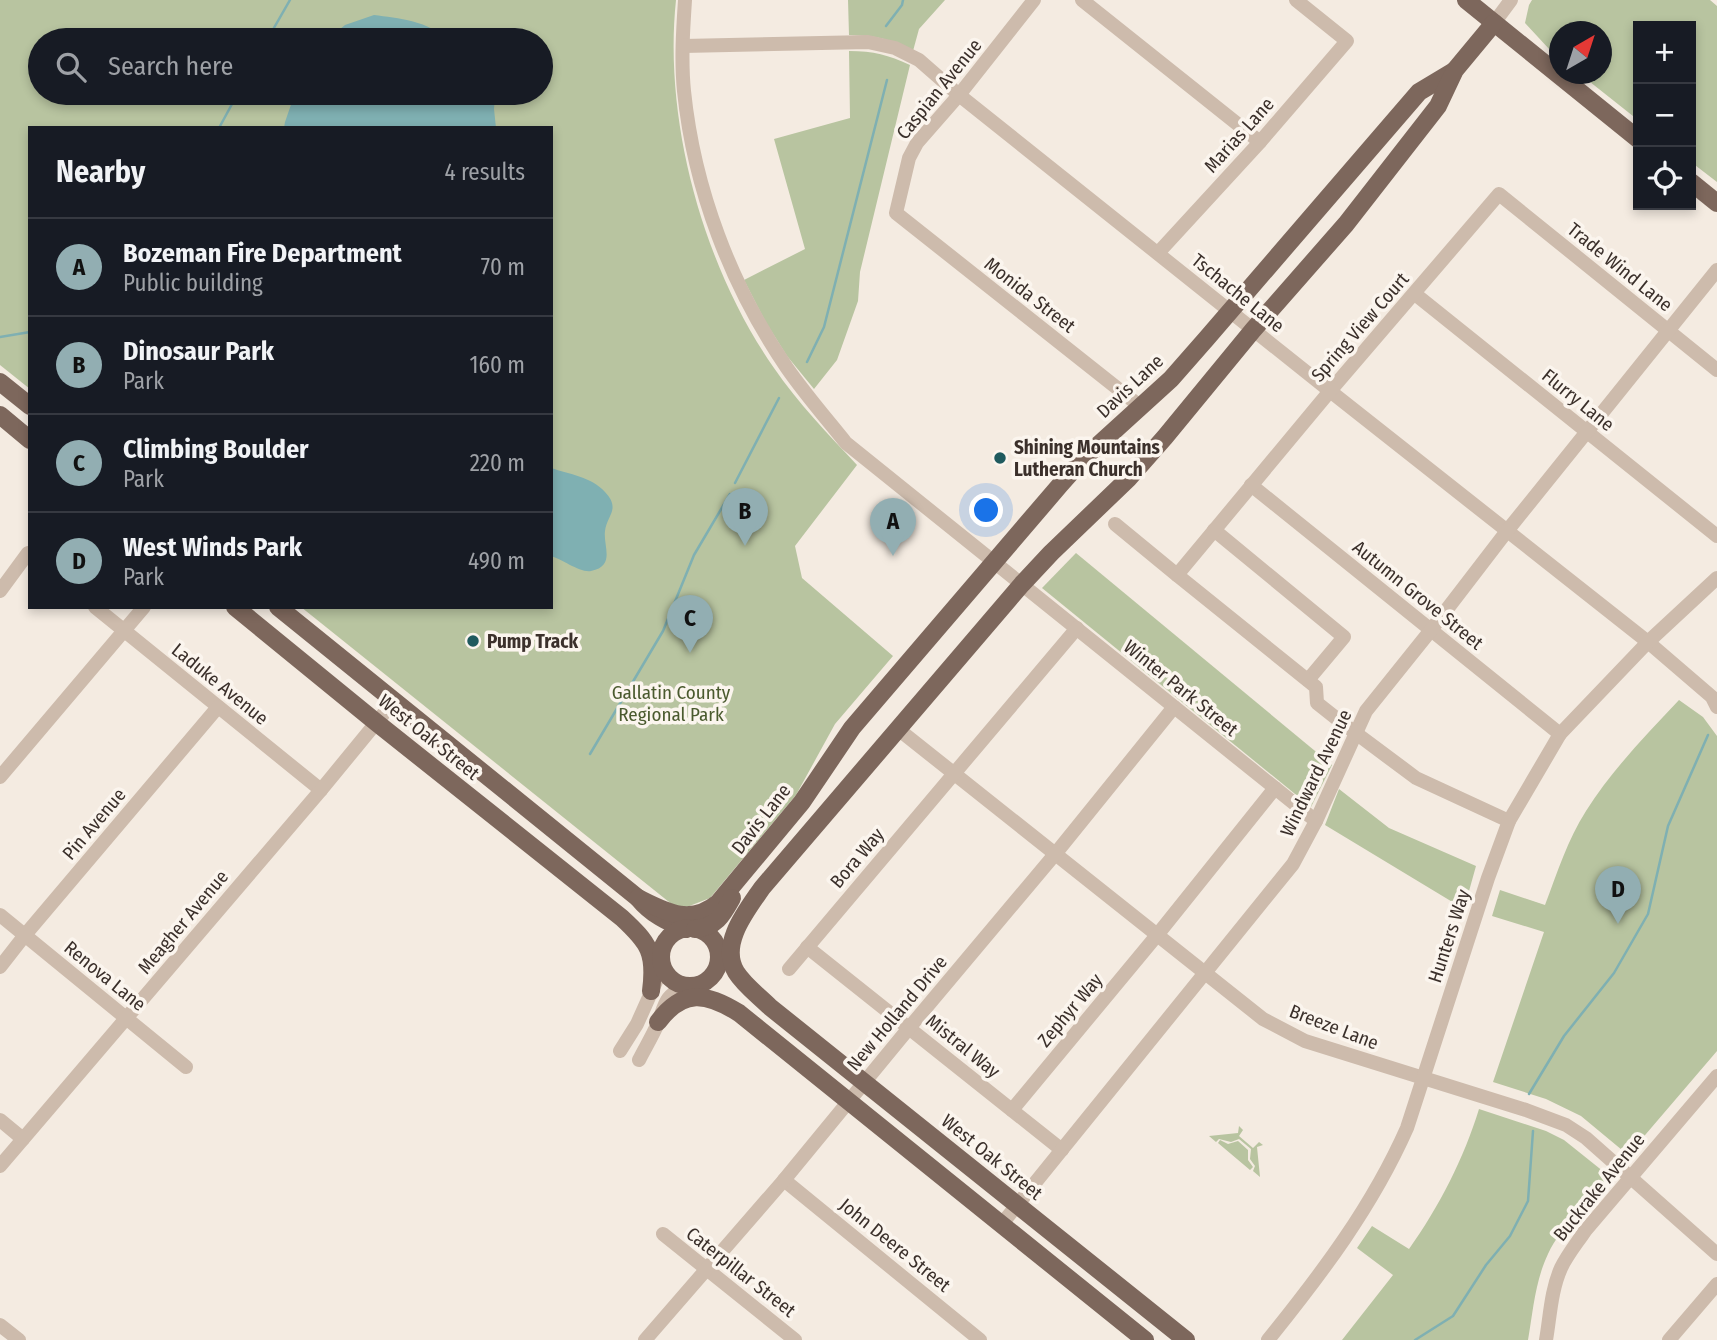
<!DOCTYPE html>
<html lang="en">
<head>
<meta charset="utf-8">
<style>
  :root { --surface:#171b24; --page:#242831; --text:#f1f3f6; --muted:#9ea1a6; --line:#363941; --accent:#92aeb2 }
  body { margin:0; font-family:"Fira Sans Condensed",sans-serif; background:var(--page); color:var(--text) }
  .controls { position:absolute; right:21px; top:21px; display:grid; overflow:hidden; border-radius:0px; box-shadow:0 4px 10px #0003 }
  .controls button { width:63px; height:63px; display:grid; place-items:center; padding:0; border:0; border-bottom:2px solid var(--line); background:var(--surface); color:var(--text); font:35px sans-serif }
  .compass { position:absolute; left:1549px; top:21px; width:63px; height:63px; border-radius:50%; background:var(--surface); box-shadow:0 4px 10px #0003; rotate:39deg }
  .you { position:absolute; left:987px; top:511px; width:24px; height:24px; margin:-18px; border:5px solid #fff; border-radius:50%; background:#1a73e8; box-shadow:0 0 0 10px #1a73e833 }
  .badge { display:grid; place-items:center; width:46px; height:46px; border-radius:50%; background:var(--accent); color:#111; font-size:23px; font-weight:700 }
  .pin { position:absolute; translate:-50% -58px; filter:drop-shadow(0 2px 4px #0008) }
  .pin::after { content:''; position:absolute; top:37px; width:24px; height:21px; background:inherit; clip-path:polygon(0 0,100% 0,50% 100%) }
  .list { margin:0; padding:0; list-style:none }
  h2 { display:flex; justify-content:space-between; align-items:center; height:91px; margin:0; padding:0 28px; font-size:30px }
  h2 small { font-size:23px; font-weight:400; color:var(--muted) }
  .list li { display:grid; grid-template-columns:46px 1fr auto; gap:21px; align-items:center; box-sizing:border-box; height:98px; padding:0 28px; border-top:2px solid var(--line) }
  .list b { display:block; font-size:26px; white-space:nowrap }
  .list p { margin:0; font-size:23px; white-space:nowrap; color:var(--muted) }
  .list em { font-size:23px; font-style:normal; color:var(--muted) }
  .icon { flex:none; width:38px; height:38px; fill:none; stroke:currentColor; stroke-width:2; stroke-linecap:round; stroke-linejoin:round }
  .map { position:relative; flex:none; width:1717px; height:1340px; overflow:hidden }
  .search { position:absolute; background:var(--surface); box-shadow:0 4px 10px #0003; left:28px; top:28px; width:525px; height:77px; display:flex; align-items:center; gap:18px; box-sizing:border-box; padding:0 24px; border-radius:38px; color:var(--muted); font-size:26px }
  .panel { position:absolute; background:var(--surface); box-shadow:0 4px 10px #0003; left:28px; top:126px; width:525px; height:483px; border-radius:0px }
  .map>svg:first-child { display:block }
  .green { fill:#b8c4a0; fill-rule:evenodd }
  .water { fill:#7fb0b2 }
  .lines { fill:none; stroke-linecap:round; stroke-linejoin:round }
  .stream { stroke:#7fb0b2; stroke-width:2.5 }
  .minor { stroke:#cdbbac; stroke-width:14 }
  .major { stroke:#7d675c; stroke-width:18 }
  .poi-dot { fill:#1f5a5e; stroke:#fbf5ee; stroke-width:2.5 }
  .labels { text-anchor:middle; dominant-baseline:central; stroke-width:7; stroke-linejoin:round; paint-order:stroke }
  .street-label { font-size:19px; fill:#3b302b; stroke:#fbf5ee }
  .poi-label { font-size:19px; font-weight:bold; fill:#3b302b; stroke:#fbf5ee; text-anchor:start }
  .park-label { font-size:19px; fill:#4a5a2e; stroke:#fbf5ee }
</style>
</head>
<body>
<div class="map">
<svg width="1717" height="1340" viewBox="0 0 1717 1340">
  <rect width="100%" height="100%" fill="#f4ebe1"/>
  <g class="green">
    <path d="M 0,0 L 676,0 C 663,122 704,268 774,368 C 798,403 828,434 857,465 L 795,546 L 802,578 L 893,656 L 835,724 L 796,795 L 710,898 L 679,910 L 301,607 L 551,607 L 551,128 L 30,128 L 30,389 L 0,365 ZM 40,40 L 541,40 L 541,93 L 40,93 Z"/>
    <path d="M 848,0 L 945,0 L 919,29 L 913,51 C 888,38 877,36 849,35 Z"/>
    <polygon points="1532,0 1710,0 1717,6 1717,182 1691,162 1691,26 1638,26 1638,120 1580,74 1602,74 1602,32 1560,32 1559,58 1550,50 1525,23 1529,5"/>
    <path d="M 849,51 C 874,51 888,55 910,65 L 860,272 L 858,301 L 837,360 L 814,389 L 787,356 L 765,321 L 744,280 L 805,249 L 774,139 L 850,118 Z"/>
    <polygon points="1076,553 1332,765 1311,807 1042,588"/>
    <path d="M 1679,700 L 1703,717 L 1717,736 L 1717,1051 L 1628,1155 L 1581,1116 L 1546,1099 L 1493,1082 L 1544,932 L 1492,916 L 1500,890 L 1545,905 C 1557,873 1568,839 1586,811 C 1612,770 1646,735 1679,700 Z"/>
    <polygon points="1339,789 1389,828 1476,866 1464,909 1325,825"/>
    <path d="M 1479,1109 L 1546,1131 L 1564,1140 L 1609,1176 C 1588,1201 1562,1225 1548,1254 C 1535,1281 1533,1312 1528,1340 L 1342,1340 L 1393,1275 L 1357,1248 L 1372,1226 L 1409,1249 C 1439,1207 1464,1158 1479,1109 Z"/>
    <polygon points="1239,1126 1243,1130 1239,1136 1253,1148 1259,1142 1263,1145 1257,1147 1260,1177 1253,1171 1255,1166 1250,1159 1251,1149 1239,1139 1231,1142 1219,1139 1216,1142 1209,1136 1238,1133"/>
    <polygon points="1220,1140 1228,1144 1238,1141 1248,1150 1248,1160 1253,1167 1250,1170 1218,1143"/>
  </g>
  <g class="water">
    <path d="M 374,15 C 397,18 431,21 446,40 L 327,40 L 345,25 Z"/>
    <polygon points="295,93 493,93 495,97 494,109 496,128 284,128 285,122"/>
    <path d="M 551,468 C 569,474 592,477 605,492 C 621,509 607,515 605,531 C 603,546 616,566 591,571 C 580,573 562,559 551,556 Z"/>
  </g>
  <g class="lines">
    <g class="stream">
      <polyline points="886,26 902,5 903,0"/>
      <polyline points="267,40 290,0"/>
      <polyline points="219,128 238,93"/>
      <polyline points="0,337 30,332"/>
      <polyline points="807,362 824,327 887,80"/>
      <polyline points="735,483 779,398"/>
      <polyline points="590,754 663,631 694,555 730,494"/>
      <polyline points="1529,1094 1564,1036 1614,973 1648,914 1668,826 1708,735"/>
      <polyline points="1415,1340 1453,1316 1486,1265 1510,1236 1528,1201 1533,1131"/>
    </g>
    <g class="minor">
      <path d="M 685,0 C 683,30 681,61 684,91 C 694,189 731,286 787,368 C 805,394 826,418 846,443 L 1316,821"/>
      <polyline points="1034,0 959,95 917,143 909,158 896,213 1141,407"/>
      <polyline points="1082,0 1260,142"/>
      <polyline points="1494,23 1511,0"/>
      <polyline points="683,46 868,42 895,48 919,60 959,95 1330,391 1648,642 1712,697 1717,707"/>
      <polyline points="1158,253 1260,142 1347,41 1296,0"/>
      <polyline points="1415,294 1717,536"/>
      <polyline points="1251,485 1560,734"/>
      <polyline points="1115,524 1177,575"/>
      <polyline points="1214,530 1344,637 1308,680"/>
      <polyline points="0,591 28,553 30,554"/>
      <polyline points="95,607 321,790"/>
      <polyline points="898,729 1263,1019 1305,1041 1526,1110 1566,1125 1586,1138 1717,1254"/>
      <polyline points="0,777 144,607"/>
      <polyline points="1509,821 1416,778 1341,722 1317,703 1316,687 1177,575 1330,391 1499,194 1717,370"/>
      <polyline points="0,915 186,1067"/>
      <polyline points="807,947 1062,1150"/>
      <polyline points="0,967 25,935 218,707"/>
      <polyline points="789,969 1077,628"/>
      <polyline points="620,1051 637,1024 663,966"/>
      <path d="M 639,1060 C 645,1048 653,1035 658,1023 C 666,1002 664,998 684,986"/>
      <polyline points="1012,1110 1158,934 1275,788"/>
      <polyline points="0,1120 23,1139"/>
      <polyline points="0,1166 321,790 394,701"/>
      <polyline points="784,1180 980,1340"/>
      <polyline points="1001,1225 1293,864 1316,821 1366,711 1431,630 1507,531 1717,270"/>
      <polyline points="663,1234 795,1340"/>
      <polyline points="0,1325 19,1340"/>
      <polyline points="645,1340 784,1180 909,1028 1056,853 1174,707"/>
      <path d="M 1268,1340 C 1322,1273 1372,1207 1407,1128 L 1488,878 L 1509,821 L 1560,734 L 1648,642 L 1717,578"/>
      <path d="M 1546,1340 C 1550,1317 1551,1290 1561,1268 C 1567,1255 1577,1243 1585,1231 L 1717,1076"/>
      <polyline points="1669,1340 1717,1284"/>
    </g>
    <g class="major">
      <polyline points="1466,0 1638,139"/>
      <polyline points="1691,182 1717,203"/>
      <polyline points="0,382 30,406"/>
      <polyline points="0,415 30,440"/>
      <path d="M 235,607 L 377,723 L 622,918 C 649,943 656,953 651,991"/>
      <path d="M 278,607 L 638,898 C 651,914 667,922 686,929"/>
      <path d="M 638,898 C 666,912 690,926 718,903 L 802,802 L 852,728 L 1060,485 L 1083,459 L 1171,379 L 1207,338 L 1419,92 L 1454,71"/>
      <circle cx="690" cy="957" r="29"/>
      <path d="M 695,929 C 716,927 722,916 732,898"/>
      <path d="M 658,1022 C 683,988 707,993 739,1013 L 1145,1340"/>
      <path d="M 1186,1340 L 770,1007 C 759,996 744,985 736,972 C 719,944 747,910 762,888 L 1022,584 L 1051,553 L 1128,479 L 1165,437 L 1253,330 L 1346,224 L 1438,106 L 1455,70 L 1494,23"/>
    </g>
  </g>
  <g class="poi-dot">
    <circle cx="1000" cy="458" r="7"/>
    <circle cx="473" cy="641" r="7"/>
  </g>
  <g class="labels">
    <g class="street-label">
      <text transform="translate(939 89) rotate(-51)">Caspian Avenue</text>
      <text transform="translate(1239 135) rotate(-48)">Marias Lane</text>
      <text transform="translate(1620 267) rotate(39)">Trade Wind Lane</text>
      <text transform="translate(1238 293) rotate(39)">Tschache Lane</text>
      <text transform="translate(1030 295) rotate(38)">Monida Street</text>
      <text transform="translate(1360 327) rotate(-49)">Spring View Court</text>
      <text transform="translate(1130 386) rotate(-43)">Davis Lane</text>
      <text transform="translate(1578 400) rotate(39)">Flurry Lane</text>
      <text transform="translate(1418 595) rotate(39)">Autumn Grove Street</text>
      <text transform="translate(220 684) rotate(39)">Laduke Avenue</text>
      <text transform="translate(1181 688) rotate(39)">Winter Park Street</text>
      <text transform="translate(429 737) rotate(39)">West Oak Street</text>
      <text transform="translate(1316 773) rotate(-64)">Windward Avenue</text>
      <text transform="translate(761 819) rotate(-52)">Davis Lane</text>
      <text transform="translate(94 824) rotate(-50)">Pin Avenue</text>
      <text transform="translate(857 858) rotate(-50)">Bora Way</text>
      <text transform="translate(183 922) rotate(-50)">Meagher Avenue</text>
      <text transform="translate(1449 936) rotate(-72)">Hunters Way</text>
      <text transform="translate(105 976) rotate(39)">Renova Lane</text>
      <text transform="translate(1070 1010) rotate(-50)">Zephyr Way</text>
      <text transform="translate(897 1013) rotate(-50)">New Holland Drive</text>
      <text transform="translate(1334 1027) rotate(21)">Breeze Lane</text>
      <text transform="translate(963 1046) rotate(39)">Mistral Way</text>
      <text transform="translate(992 1157) rotate(39)">West Oak Street</text>
      <text transform="translate(1599 1187) rotate(-51)">Buckrake Avenue</text>
      <text transform="translate(895 1245) rotate(39)">John Deere Street</text>
      <text transform="translate(741 1272) rotate(38)">Caterpillar Street</text>
    </g>
    <g class="poi-label">
      <text x="1014" y="447">Shining Mountains<tspan x="1014" dy="22">Lutheran Church</tspan></text>
      <text x="487" y="641">Pump Track</text>
    </g>
    <g class="park-label">
      <text x="671" y="692">Gallatin County<tspan x="671" dy="22">Regional Park</tspan></text>
    </g>
  </g>
</svg>
<div class="controls">
<button>+</button>
<button>−</button>
<button><svg class="icon" aria-label="locate" viewBox="0 0 24 24"><circle cx="12" cy="12" r="6"/><path d="M12 2v4M12 18v4M2 12h4M18 12h4"/></svg></button>
</div>
<svg class="compass" viewBox="-18 -18 36 36"><path d="M0-13l5 13h-10z" fill="#e53935"/><path d="M0 13l5-13h-10z" fill="#9ea1a6"/></svg>
<div class="you"></div>
<div class="pin badge" style="left:893px;top:556px">A</div>
<div class="pin badge" style="left:745px;top:546px">B</div>
<div class="pin badge" style="left:690px;top:653px">C</div>
<div class="pin badge" style="left:1618px;top:924px">D</div>
<div class="search"><svg class="icon" aria-label="search" viewBox="0 0 24 24"><circle cx="10" cy="10" r="6"/><path d="M15 15l6 6"/></svg>Search here</div>
<section class="panel">
<h2>Nearby<small>4 results</small></h2>
<ul class="list">
<li><span class="badge">A</span><div><b>Bozeman Fire Department</b><p>Public building</p></div><em>70 m</em></li>
<li><span class="badge">B</span><div><b>Dinosaur Park</b><p>Park</p></div><em>160 m</em></li>
<li><span class="badge">C</span><div><b>Climbing Boulder</b><p>Park</p></div><em>220 m</em></li>
<li><span class="badge">D</span><div><b>West Winds Park</b><p>Park</p></div><em>490 m</em></li>
</ul>
</section>
</div>
</body>
</html>
